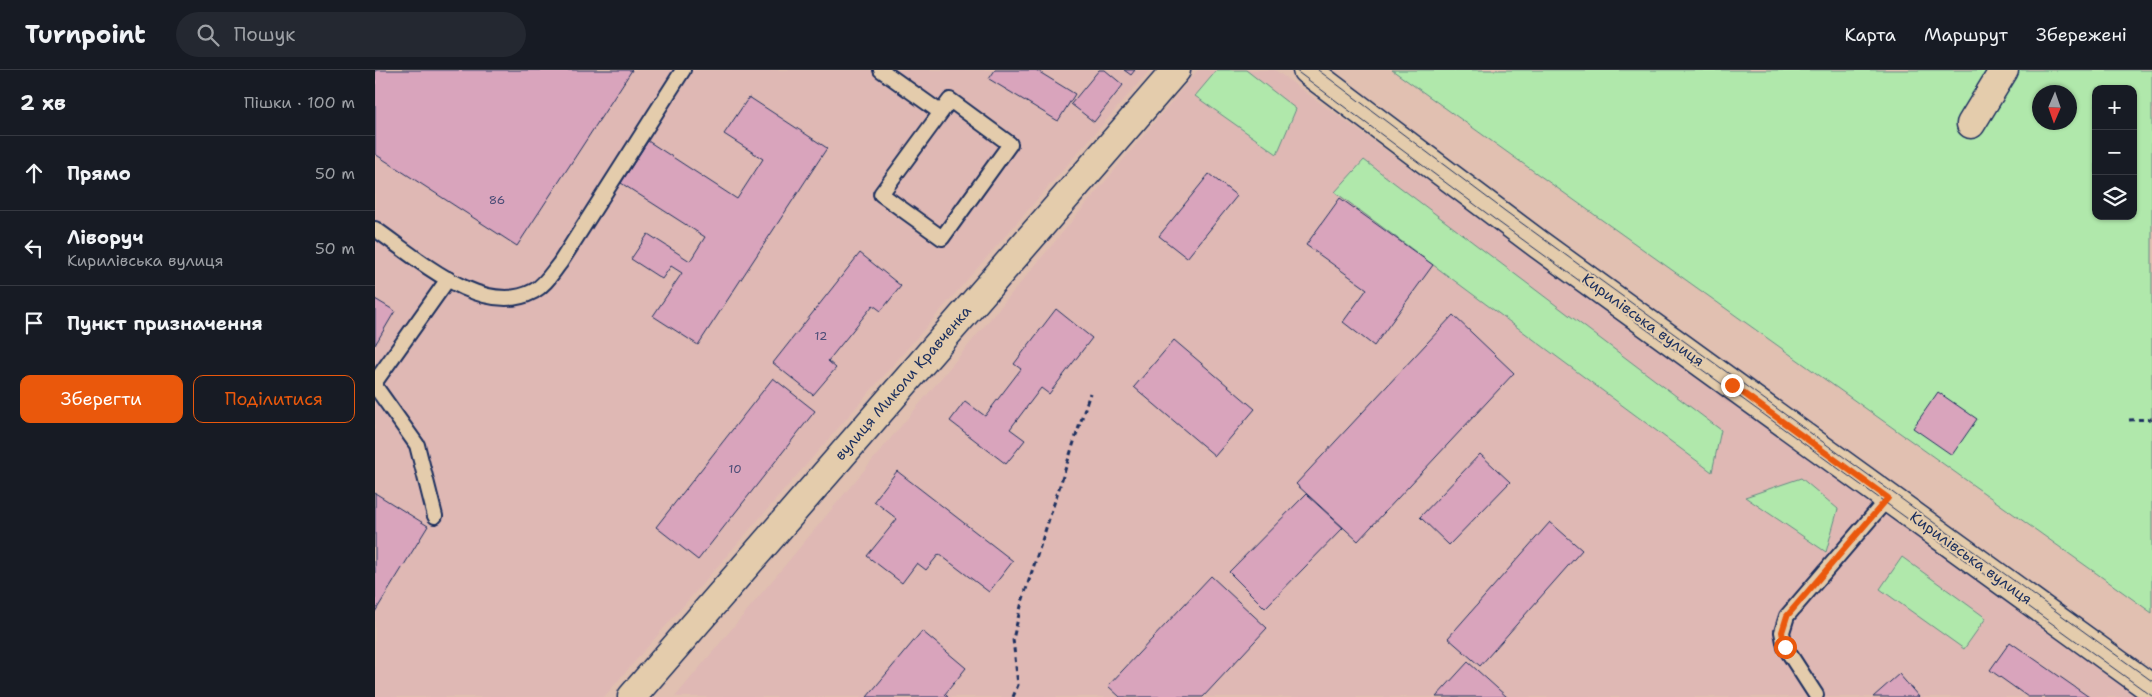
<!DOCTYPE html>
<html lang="uk">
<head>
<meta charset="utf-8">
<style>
  :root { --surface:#171b24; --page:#242831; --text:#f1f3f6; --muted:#9ea1a6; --line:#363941; --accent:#ea580c }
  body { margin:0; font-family:"Shantell Sans",sans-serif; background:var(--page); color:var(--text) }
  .controls { position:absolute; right:15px; top:15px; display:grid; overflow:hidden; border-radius:10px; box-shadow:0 1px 4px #0004 }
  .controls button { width:45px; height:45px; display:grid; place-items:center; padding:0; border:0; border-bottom:1px solid var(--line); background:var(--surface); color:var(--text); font:25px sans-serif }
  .compass { position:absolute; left:1657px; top:15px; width:45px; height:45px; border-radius:50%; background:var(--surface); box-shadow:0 1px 4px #0004; rotate:182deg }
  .stop { position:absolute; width:15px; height:15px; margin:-11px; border:4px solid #ea580c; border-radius:50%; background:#fff }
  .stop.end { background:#ea580c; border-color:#fff; box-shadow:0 1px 5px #0008 }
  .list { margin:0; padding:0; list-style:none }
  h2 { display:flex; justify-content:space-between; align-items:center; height:65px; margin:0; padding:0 20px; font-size:21px }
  h2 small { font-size:16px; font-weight:400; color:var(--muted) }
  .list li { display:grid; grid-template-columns:32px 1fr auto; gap:15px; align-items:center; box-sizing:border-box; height:75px; padding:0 20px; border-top:1px solid var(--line) }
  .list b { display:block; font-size:19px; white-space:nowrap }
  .list p { margin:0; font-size:16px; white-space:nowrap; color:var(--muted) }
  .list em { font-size:16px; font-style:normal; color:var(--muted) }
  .actions { display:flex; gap:10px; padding:15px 20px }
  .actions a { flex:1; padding:11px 0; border:1px solid var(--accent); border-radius:10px; text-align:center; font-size:18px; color:var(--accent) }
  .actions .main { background:var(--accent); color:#fff }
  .icon { flex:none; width:28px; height:28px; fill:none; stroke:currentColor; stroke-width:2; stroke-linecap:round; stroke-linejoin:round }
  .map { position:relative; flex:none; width:1777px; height:627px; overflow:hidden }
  header { display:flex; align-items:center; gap:30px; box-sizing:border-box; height:70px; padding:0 25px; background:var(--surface); border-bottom:1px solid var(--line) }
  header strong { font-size:24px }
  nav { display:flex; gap:28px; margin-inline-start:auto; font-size:18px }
  .search { width:350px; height:45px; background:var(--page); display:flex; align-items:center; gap:12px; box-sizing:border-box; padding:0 18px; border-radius:28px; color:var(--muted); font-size:19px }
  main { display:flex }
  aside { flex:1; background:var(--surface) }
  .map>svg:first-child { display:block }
  .built { fill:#dfb8b4 }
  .green { fill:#b0e8ab; stroke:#668c84; fill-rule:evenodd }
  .building { fill:#d9a4bc; stroke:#1b2f5e }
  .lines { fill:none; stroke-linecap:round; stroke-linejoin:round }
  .service-casing { stroke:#1b2f5e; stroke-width:18 }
  .minor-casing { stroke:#1b2f5e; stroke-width:31 }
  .secondary-casing { stroke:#1b2f5e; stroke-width:31 }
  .path { stroke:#1b2f5e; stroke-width:3; stroke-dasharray:5 4; stroke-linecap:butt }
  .service { stroke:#e4ccac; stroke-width:14 }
  .minor { stroke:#e4ccac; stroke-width:28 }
  .secondary { stroke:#e4ccac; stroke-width:28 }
  .tram { stroke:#1b2f5e; stroke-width:1 }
  .route { stroke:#ea580c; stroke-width:6 }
  .labels { text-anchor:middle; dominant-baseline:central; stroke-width:4; stroke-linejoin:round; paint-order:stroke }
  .number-label { font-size:12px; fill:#4a4c76 }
  .street-label { font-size:15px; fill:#1b2f5e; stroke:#e4ccac }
</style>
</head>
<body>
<header>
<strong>Turnpoint</strong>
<div class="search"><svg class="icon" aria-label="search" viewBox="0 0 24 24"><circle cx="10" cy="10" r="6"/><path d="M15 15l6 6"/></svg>Пошук</div>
<nav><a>Карта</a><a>Маршрут</a><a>Збережені</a></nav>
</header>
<main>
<aside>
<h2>2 хв<small>Пішки · 100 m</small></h2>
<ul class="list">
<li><svg class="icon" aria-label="ahead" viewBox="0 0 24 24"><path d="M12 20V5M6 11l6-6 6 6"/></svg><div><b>Прямо</b></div><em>50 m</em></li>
<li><svg class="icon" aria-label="left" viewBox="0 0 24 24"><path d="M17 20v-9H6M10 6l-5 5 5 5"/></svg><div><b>Ліворуч</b><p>Кирилівська вулиця</p></div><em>50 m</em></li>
<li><svg class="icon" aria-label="arrive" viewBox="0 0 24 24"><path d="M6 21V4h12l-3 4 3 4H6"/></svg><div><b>Пункт призначення</b></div></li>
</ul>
<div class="actions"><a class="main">Зберегти</a><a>Поділитися</a></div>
</aside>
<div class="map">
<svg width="1777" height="627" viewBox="0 0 1777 627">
  <rect width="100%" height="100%" fill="#e1c0b1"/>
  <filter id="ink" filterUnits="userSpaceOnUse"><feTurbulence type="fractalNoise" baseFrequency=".02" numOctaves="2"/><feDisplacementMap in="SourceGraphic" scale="10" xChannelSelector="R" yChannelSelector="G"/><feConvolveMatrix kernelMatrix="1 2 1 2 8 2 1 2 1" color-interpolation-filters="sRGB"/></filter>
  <g filter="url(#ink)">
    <g class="built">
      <polygon points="0,0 775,0 229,627 0,627"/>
      <polygon points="823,0 900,0 1765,627 300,627"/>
    </g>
    <g class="green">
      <polygon points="842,0 871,0 921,39 902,84 820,26"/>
      <path d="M 1017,0 L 1777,0 L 1777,543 ZM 1721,19 L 1758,19 L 1758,146 L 1721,146 ZM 1664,22 L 1694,22 L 1694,52 L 1664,52 Z"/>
      <polygon points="989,90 1346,360 1337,402 960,122"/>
      <polygon points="1426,408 1463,439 1451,482 1370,427"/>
      <polygon points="1527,487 1611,548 1589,579 1505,519"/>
    </g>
    <g class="building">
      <polygon points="0,0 257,0 142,176 0,84"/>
      <polygon points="620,0 661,0 700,24 683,51 614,9"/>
      <polygon points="724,0 730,0 748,15 719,52 696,34"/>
      <polygon points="749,0 760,0 756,5"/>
      <polygon points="374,27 452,78 323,275 278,246 307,203 296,196 287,209 256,189 273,164 315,191 330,167 246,113 273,71 362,129 388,89 349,64"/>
      <polygon points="834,104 862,126 812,188 784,166"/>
      <polygon points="965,128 1058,195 999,276 968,252 992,219 931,175"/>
      <polygon points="485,183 526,216 506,241 498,235 453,291 461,298 438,325 398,293"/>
      <polygon points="0,229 20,241 0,275"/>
      <polygon points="681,239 717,268 674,324 666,318 635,359 650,370 631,394 575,351 590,331 610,346 646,299 639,294"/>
      <polygon points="1078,245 1139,303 983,471 921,414"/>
      <polygon points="799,270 880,339 840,386 759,317"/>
      <polygon points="398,308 440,341 323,490 281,457"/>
      <polygon points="1563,322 1602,349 1577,385 1538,358"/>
      <polygon points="1105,384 1135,412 1074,475 1045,447"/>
      <polygon points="522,401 638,491 614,522 564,484 551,500 542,493 527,513 492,486 522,449 499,431"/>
      <polygon points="0,423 53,456 0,542"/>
      <polygon points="931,424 968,458 890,538 854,502"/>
      <polygon points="1175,452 1207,480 1105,596 1073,568"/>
      <polygon points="836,506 892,558 828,627 745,627 733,616"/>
      <polygon points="547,561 591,598 570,624 573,627 492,627"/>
      <polygon points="1635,572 1714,627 1653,627 1615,600"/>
      <polygon points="1093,592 1132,627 1061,627"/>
      <polygon points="1524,604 1544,627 1498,627"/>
    </g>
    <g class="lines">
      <defs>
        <g id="service">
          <polyline points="506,0 565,42"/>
          <polygon points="575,30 635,74 567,168 506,124"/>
          <path d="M 0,159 C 41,187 108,249 159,221 C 170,215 177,203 185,193 L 308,0"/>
          <polyline points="0,312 73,209"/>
          <polyline points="0,316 42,375 60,446"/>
          <polyline points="1441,625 1410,577 1407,562 1412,546 1513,428"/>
        </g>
        <g id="minor">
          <polyline points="1596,54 1629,0"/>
          <polyline points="257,627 801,0"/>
        </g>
        <polyline id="secondary" points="932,0 1163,174 1777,619"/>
      </defs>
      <use href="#service" class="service-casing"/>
      <use href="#minor" class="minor-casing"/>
      <use href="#secondary" class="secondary-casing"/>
      <g class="path">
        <polyline points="1754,350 1777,349"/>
        <polyline points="638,627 643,615 638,569 647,532 715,323"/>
      </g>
      <use href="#service" class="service"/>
      <use href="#minor" class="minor"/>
      <use href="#secondary" class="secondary"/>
      <g class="tram">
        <polyline points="920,0 1122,151 1777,626"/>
        <polyline points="943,0 1130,141 1777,611"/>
      </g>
    </g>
  </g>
  <g class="lines" filter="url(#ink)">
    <polyline class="route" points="1357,315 1513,428 1412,546 1407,562 1410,577"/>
  </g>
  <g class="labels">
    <g class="number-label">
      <text x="122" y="130">86</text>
      <text x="446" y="266">12</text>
      <text x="360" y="399">10</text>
    </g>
    <g class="street-label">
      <text transform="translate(1268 250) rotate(36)">Кирилівська вулиця</text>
      <text transform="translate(528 313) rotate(-49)">вулиця Миколи Кравченка</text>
      <text transform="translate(1596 488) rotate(36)">Кирилівська вулиця</text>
    </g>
  </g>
</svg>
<div class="controls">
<button>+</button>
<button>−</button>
<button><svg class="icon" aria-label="layers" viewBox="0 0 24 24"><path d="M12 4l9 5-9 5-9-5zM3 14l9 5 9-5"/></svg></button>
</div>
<svg class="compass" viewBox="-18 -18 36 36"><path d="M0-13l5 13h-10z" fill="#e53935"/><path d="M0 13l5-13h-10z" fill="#9ea1a6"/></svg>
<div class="stop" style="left:1410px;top:577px"></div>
<div class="stop end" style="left:1357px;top:315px"></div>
</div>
</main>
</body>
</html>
